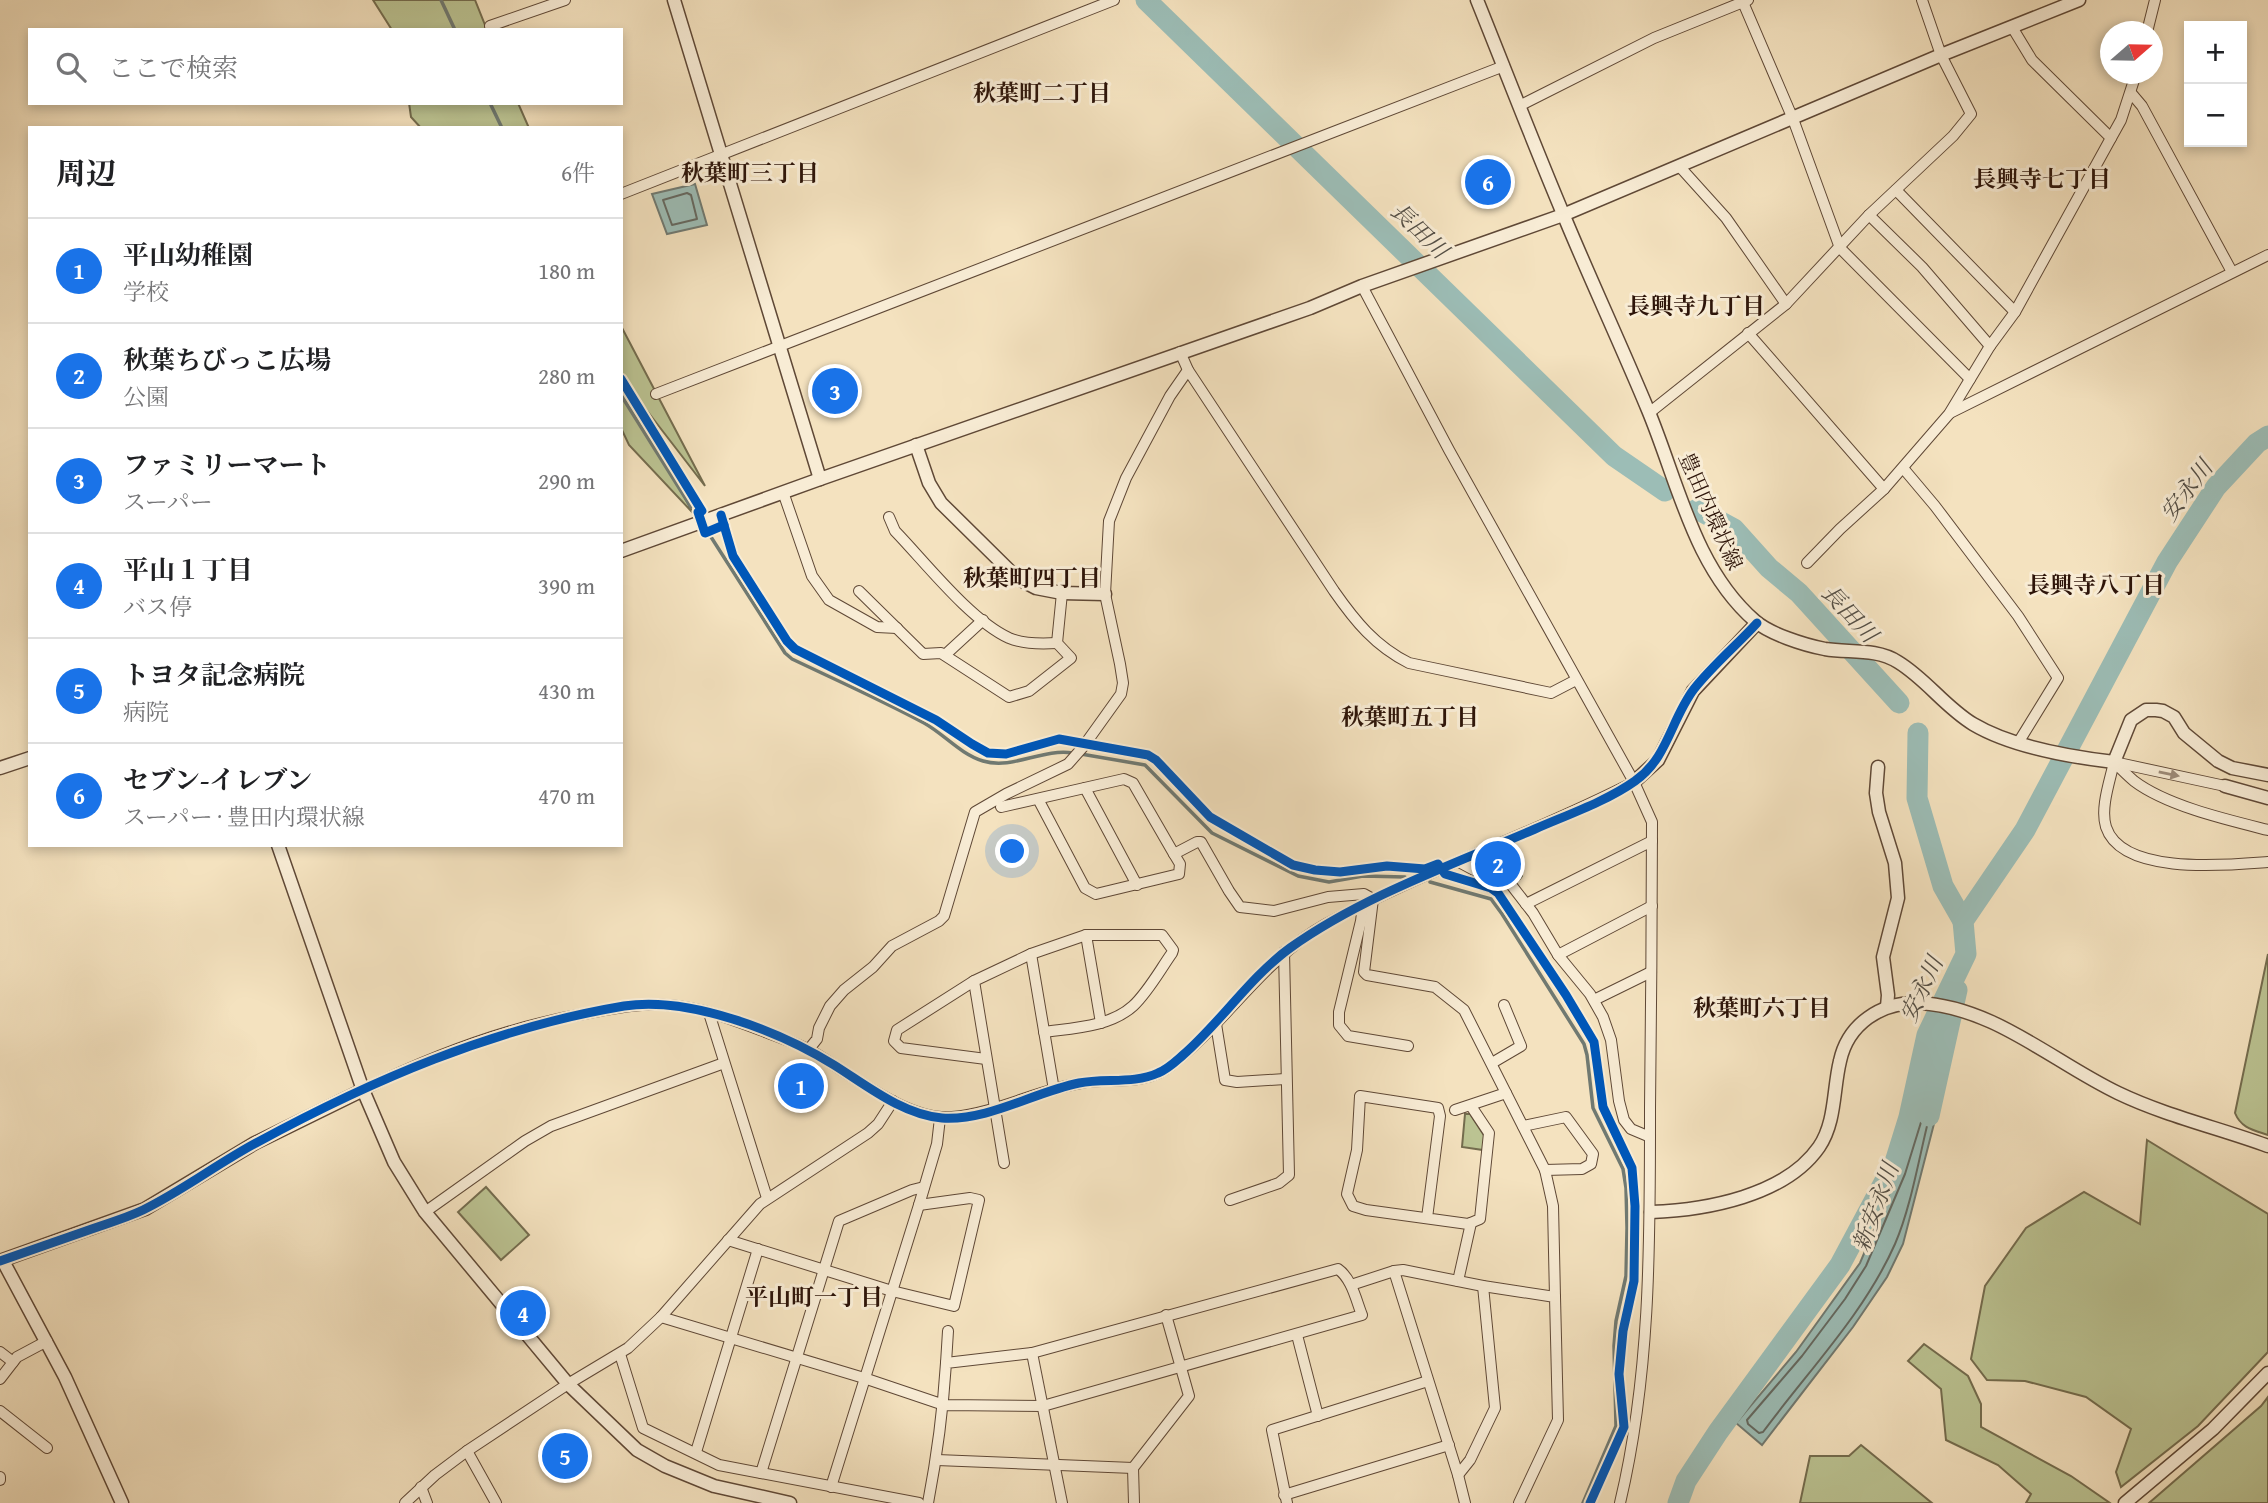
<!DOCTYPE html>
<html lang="ja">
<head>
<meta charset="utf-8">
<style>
  :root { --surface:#fff; --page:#f6f6f6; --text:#202124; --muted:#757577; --line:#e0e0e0; --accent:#1a73e8 }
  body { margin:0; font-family:"Gentium Book Plus","Noto Serif JP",serif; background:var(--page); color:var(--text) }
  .controls { position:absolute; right:21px; top:21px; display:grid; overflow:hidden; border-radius:0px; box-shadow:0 4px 10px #0003 }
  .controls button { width:63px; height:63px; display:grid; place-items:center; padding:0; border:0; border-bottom:2px solid var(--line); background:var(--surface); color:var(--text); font:35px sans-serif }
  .compass { position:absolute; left:2100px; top:21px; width:63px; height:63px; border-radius:50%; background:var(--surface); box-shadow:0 4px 10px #0003; rotate:70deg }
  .you { position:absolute; left:1013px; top:852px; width:24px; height:24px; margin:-18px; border:5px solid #fff; border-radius:50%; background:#1a73e8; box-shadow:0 0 0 10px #1a73e833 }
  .badge { display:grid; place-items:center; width:46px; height:46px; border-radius:50%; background:var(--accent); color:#fff; font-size:23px; font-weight:700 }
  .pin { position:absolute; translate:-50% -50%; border:4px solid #fff; box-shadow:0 2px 7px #0006 }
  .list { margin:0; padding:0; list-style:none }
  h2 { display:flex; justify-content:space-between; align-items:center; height:91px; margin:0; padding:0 28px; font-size:30px }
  h2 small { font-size:23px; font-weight:400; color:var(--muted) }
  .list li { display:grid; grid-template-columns:46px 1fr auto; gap:21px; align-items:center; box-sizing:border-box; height:105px; padding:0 28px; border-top:2px solid var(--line) }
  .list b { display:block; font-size:26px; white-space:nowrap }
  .list p { margin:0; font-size:23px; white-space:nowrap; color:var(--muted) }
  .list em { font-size:23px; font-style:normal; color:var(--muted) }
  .icon { flex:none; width:38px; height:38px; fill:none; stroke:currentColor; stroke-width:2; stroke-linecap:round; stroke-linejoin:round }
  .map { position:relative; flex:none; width:2268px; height:1503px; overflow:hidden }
  .search { position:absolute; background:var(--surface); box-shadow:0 4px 10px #0003; left:28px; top:28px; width:595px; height:77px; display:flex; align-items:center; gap:18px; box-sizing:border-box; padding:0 24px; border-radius:0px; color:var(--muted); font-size:26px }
  .panel { position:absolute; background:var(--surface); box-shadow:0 4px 10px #0003; left:28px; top:126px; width:595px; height:721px; border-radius:0px }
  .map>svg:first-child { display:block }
  .green { fill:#bbc392; stroke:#746c4e; stroke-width:2 }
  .water { fill:#9cbdb6; stroke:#707971; stroke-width:2 }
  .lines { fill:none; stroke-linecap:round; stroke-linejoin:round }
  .shore { stroke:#646860; stroke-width:2 }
  .stream { stroke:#707971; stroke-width:3.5 }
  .river { stroke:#9cbdb6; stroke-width:21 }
  .minor-casing { stroke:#5f4836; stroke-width:12 }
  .tertiary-casing { stroke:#5f4836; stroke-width:15 }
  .minor { stroke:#f8ecd5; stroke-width:10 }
  .tertiary { stroke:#f8ecd5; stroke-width:12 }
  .cycleway-casing { stroke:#f8ecd5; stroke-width:13 }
  .cycleway { stroke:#0057b8; stroke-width:9 }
  .oneway { fill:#9d8b79 }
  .labels { text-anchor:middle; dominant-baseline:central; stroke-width:6; stroke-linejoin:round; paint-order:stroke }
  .street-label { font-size:21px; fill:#2d1409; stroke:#f8ecd5 }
  .neighbourhood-label { font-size:23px; font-weight:bold; fill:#2d1409; stroke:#f8ecd5 }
  .water-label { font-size:23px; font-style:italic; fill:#544f46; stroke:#f8ecd5 }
</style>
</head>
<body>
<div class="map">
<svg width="2268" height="1503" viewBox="0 0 2268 1503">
  <rect width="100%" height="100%" fill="#f4e2bf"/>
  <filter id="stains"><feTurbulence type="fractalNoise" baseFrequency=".00286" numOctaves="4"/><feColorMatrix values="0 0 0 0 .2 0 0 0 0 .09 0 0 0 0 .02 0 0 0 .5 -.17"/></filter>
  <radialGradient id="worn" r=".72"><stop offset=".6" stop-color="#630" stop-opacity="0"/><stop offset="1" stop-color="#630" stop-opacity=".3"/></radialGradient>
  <g class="green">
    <polygon points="373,0 475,0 487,30 392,30"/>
    <polygon points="409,103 518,103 529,128 421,128 411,117"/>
    <polygon points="621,326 705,486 621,377"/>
    <polygon points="621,380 693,513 629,445 621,428"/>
    <polygon points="1506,849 1522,876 1520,879 1515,881 1506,873 1484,867 1481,860"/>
    <path d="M 2268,954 L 2268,1135 C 2253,1130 2241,1128 2235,1113 Z"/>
    <polygon points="1465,1114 1470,1114 1485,1137 1483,1150 1462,1147"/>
    <polygon points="2147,1140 2268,1214 2268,1352 2198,1426 2121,1487 2116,1472 2131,1429 2086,1397 2025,1381 1987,1380 1971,1359 1985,1286 2026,1228 2084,1192 2140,1224"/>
    <polygon points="486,1187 529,1235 501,1260 458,1212"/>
    <polygon points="1924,1344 1968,1376 1981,1404 1981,1427 2071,1476 2110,1503 2026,1503 2031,1494 1998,1465 1946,1440 1941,1389 1908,1361"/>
    <polygon points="2268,1397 2268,1503 2149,1503 2261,1406"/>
    <polygon points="1861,1445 1932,1503 1800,1503 1810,1456 1849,1456"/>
  </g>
  <g class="water">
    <polygon points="695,184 707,225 667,234 652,194"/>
    <polygon points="1944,1085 1903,1244 1887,1277 1853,1327 1762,1445 1736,1423 1796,1352 1860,1263 1899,1171 1918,1103"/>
  </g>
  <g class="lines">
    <g class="shore">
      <polygon points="687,193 691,195 697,219 672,225 663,200"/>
      <path d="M 1926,1106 L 1929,1106 L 1931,1110 C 1920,1151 1912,1205 1895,1244 C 1864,1314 1808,1371 1763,1432 L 1759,1433 L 1748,1424 L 1747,1420 L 1802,1356 L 1845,1299 L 1866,1266 L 1905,1174 Z"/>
    </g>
    <g class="stream">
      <polyline points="441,0 455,30"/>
      <polyline points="490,103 502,128"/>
      <polyline points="621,395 691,507"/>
      <path d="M 711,537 L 785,653 L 792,659 C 836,680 881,700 924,723 C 944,734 960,754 983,761 C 1013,770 1042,748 1073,753"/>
      <polyline points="1081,754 1145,765 1212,833 1298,876 1329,882 1363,876 1405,877"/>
      <polyline points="1430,882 1491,899 1502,914 1584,1044 1587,1055 1593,1108 1623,1169 1626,1188 1627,1228 1626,1276 1616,1321 1614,1346 1616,1426 1583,1503"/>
    </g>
    <g class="river">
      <polyline points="1146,0 1614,456 1665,491"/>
      <polyline points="1697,509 1734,529 1769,568 1799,593 1899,703"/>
      <polyline points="1918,733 1917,798 1943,886 1963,921"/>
      <polyline points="1929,1116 1957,990"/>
      <polyline points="1678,1503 1686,1481 1718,1432 1840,1265 1895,1162 1909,1117 1927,1035 1966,954 1963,921 2025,830 2167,562 2216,487 2257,443 2268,436"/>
    </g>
    <defs>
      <g id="minor">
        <polyline points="1742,0 1793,119 1840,248 1970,379"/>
        <polyline points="490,26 565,0"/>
        <polyline points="2012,27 2032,60 2111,138"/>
        <polyline points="2147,32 2155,0"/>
        <polyline points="2131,93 2142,106 2232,272"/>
        <polyline points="1519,106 1654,38 1748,0"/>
        <polyline points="1680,167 1726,218 1786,304"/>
        <polyline points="1896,190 2015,312"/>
        <polyline points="621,194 1114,0"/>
        <polyline points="1869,215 1922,267 1990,346"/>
        <path d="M 1362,286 L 1449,450 L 1634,782 L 1652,822 C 1652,917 1651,1013 1650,1108 C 1650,1240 1651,1373 1620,1503"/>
        <polyline points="1748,333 1884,489"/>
        <path d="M 1180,352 L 1188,370 L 1334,591 C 1355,621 1375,646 1409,663 L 1551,693 L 1576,680"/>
        <polyline points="656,394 1504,66"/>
        <polyline points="1649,413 1786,304 1869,215 1953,136 1971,114 1941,55 1922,0"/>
        <polyline points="1950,413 2268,255"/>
        <polyline points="1903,468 1935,506 2018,616 2058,678 2018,743"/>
        <polyline points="783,492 812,576 829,600 877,627 897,628"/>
        <path d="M 889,517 L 895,531 C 925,562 970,620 1009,638 C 1023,644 1042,644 1057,643"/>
        <polyline points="1807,563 1840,529 1884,489 1949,414 1990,346 2015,312 2111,138 2121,120 2136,74"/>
        <polyline points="859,591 923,654 941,653 1009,697 1029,691 1071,658 1057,643 1062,593"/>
        <polyline points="945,655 983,620"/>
        <path d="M 2114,762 C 2110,781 2100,808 2106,827 C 2122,876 2228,865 2268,862"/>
        <path d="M 2114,762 C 2120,768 2127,775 2134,781 C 2167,806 2228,820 2268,830"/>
        <polyline points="2114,762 2225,786"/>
        <polyline points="1085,788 1137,885"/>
        <polyline points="1038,799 1085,888 1096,894 1179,874 1180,864 1174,854 1197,842 1201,842 1229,891 1240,907 1274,911 1328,897 1364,894 1373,899"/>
        <polyline points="1001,807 1124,779 1133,783 1174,854"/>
        <polyline points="1459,862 1474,870 1501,876 1509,882 1533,913 1558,955 1590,994 1603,1017 1611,1040 1619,1101 1624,1120 1631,1129 1650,1137"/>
        <polyline points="1373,899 1364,972 1367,975 1435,987 1464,1010 1545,1170 1553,1206 1555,1297"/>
        <polyline points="1526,904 1652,841"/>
        <polyline points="1363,905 1361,921 1339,1012 1339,1025 1348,1036 1408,1046"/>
        <polyline points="1086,935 1101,1023"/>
        <path d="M 1031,954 L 1086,935 L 1162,935 L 1173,950 L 1172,953 C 1160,970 1148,992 1133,1006 C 1110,1027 1073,1028 1044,1032"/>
        <polyline points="1558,955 1652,906"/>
        <polyline points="974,981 897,1030 894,1041 901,1048 986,1059"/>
        <polyline points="1594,1000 1651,972"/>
        <polyline points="709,1013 767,1198"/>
        <polyline points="1216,1024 1225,1080 1237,1082 1285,1079"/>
        <polyline points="809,1049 817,1039 819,1028 830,1006 844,990 873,967 892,946 939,921 944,916 975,812 1006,794 1068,764 1083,747 1121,694 1123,683 1120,664 1105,594 1109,521 1126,478 1170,396 1188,370"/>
        <polyline points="1492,1063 1521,1046 1504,1005"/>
        <path d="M 363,1090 C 434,1055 510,1026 589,1013 C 615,1008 640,1003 666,1005 C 702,1007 734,1020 768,1033 C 783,1039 799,1044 813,1052 C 851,1074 907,1121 952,1117 C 997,1113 1037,1090 1081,1083 C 1111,1078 1145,1086 1170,1066 C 1226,1023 1263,959 1326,924 C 1425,870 1533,834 1634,782"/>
        <polyline points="1455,1110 1506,1093"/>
        <polyline points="1523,1126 1566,1117 1593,1154 1591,1164 1582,1169 1545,1170"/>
        <polyline points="1004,1163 974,981 1031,954 1054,1090"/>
        <polyline points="1230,1200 1279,1183 1289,1175 1284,952"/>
        <polyline points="425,1212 525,1141 551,1126 724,1063"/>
        <polyline points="1427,1218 1440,1116 1438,1108 1360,1096 1357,1150 1347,1194 1353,1206 1366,1210 1468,1224 1480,1219 1489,1133 1471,1106"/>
        <polyline points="728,1240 892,1291 954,1306 979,1200 970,1198 919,1205"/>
        <polyline points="1394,1271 1458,1475 1465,1503"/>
        <polyline points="1458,1281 1471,1223"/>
        <polyline points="1351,1285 1394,1271 1403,1270 1483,1286 1555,1297 1558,1420 1519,1503"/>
        <path d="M 661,1317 L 864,1378 L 944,1405 L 1043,1406 L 1362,1315 C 1356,1300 1352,1279 1338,1269 L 1032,1353 L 946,1363 C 943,1410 937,1456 928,1503"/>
        <polyline points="1297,1335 1318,1416"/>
        <polyline points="0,1352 13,1362"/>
        <polyline points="1032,1353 1062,1503"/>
        <polyline points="620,1354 643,1428 719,1465 919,1503"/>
        <polyline points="946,1363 948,1331"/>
        <polyline points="0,1379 17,1357 47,1341"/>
        <polyline points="0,1411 47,1448"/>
        <polyline points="467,1451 496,1503"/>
        <polyline points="696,1452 758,1249"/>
        <polyline points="937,1460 1133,1468"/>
        <polyline points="761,1473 839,1221 912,1190 924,1187"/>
        <polyline points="1458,1475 1470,1460 1495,1408 1483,1286"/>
        <polyline points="0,1477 0,1480"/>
        <polyline points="421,1487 427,1503"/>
        <polyline points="831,1487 919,1205 937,1144 940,1118"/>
        <polyline points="1284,1495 1449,1445"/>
        <polyline points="405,1503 435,1475 467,1451 568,1384 628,1348 661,1317 760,1204 868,1133 878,1124 893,1101"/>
        <polyline points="1134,1503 1133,1468 1189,1396 1166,1315"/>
        <polyline points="1287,1503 1272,1430 1428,1381"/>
      </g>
      <g id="tertiary">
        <polyline points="674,0 820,479"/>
        <path d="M 1477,0 C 1506,72 1534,145 1564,216 C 1591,281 1621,345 1648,410 C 1678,482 1694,568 1755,621 C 1770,634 1804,645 1825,649 C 1849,653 1876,648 1898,662 C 1926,679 1945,707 1973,724 C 2010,746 2071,757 2114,762 L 2131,720 L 2146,710 L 2156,710 L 2163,711 L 2174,717 L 2184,733 L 2218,761 L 2232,768 L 2268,775"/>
        <polyline points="916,445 929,483 941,503 1017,578 1036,588 1062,593 1105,594"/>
        <polyline points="621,551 820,479 1310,308 1362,286 1563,215 1941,55 2079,0"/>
        <polyline points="1878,767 1876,793 1879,812 1895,863 1898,898 1883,957 1888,995 1887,1007"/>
        <polyline points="0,768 30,758"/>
        <polyline points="1634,782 1658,760 1693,691 1757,623"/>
        <polyline points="2225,786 2268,798"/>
        <polyline points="278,845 363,1090 394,1162 425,1212 568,1384 637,1450 665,1466 714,1486 790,1503"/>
        <path d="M 1651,1212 C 1706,1210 1785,1196 1819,1147 C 1836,1122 1833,1089 1840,1061 C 1848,1024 1881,1002 1918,1003 C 1993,1006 2053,1062 2118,1093 C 2166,1116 2219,1128 2268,1146"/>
        <polyline points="0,1261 145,1209 255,1143 363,1090"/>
        <polyline points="3,1261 65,1377 122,1503"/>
        <polyline points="2125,1503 2213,1429 2268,1373"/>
      </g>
    </defs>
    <use href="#minor" class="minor-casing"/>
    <use href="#tertiary" class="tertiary-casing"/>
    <use href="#minor" class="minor"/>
    <use href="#tertiary" class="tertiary"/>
    <defs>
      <g id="cycleway">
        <polyline points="621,379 702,511 698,512 705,533 724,525"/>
        <polyline points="721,515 733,556 787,641 795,649 936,720 972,744 988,753 1006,754 1059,739 1148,755 1156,760 1210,817 1293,865 1315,870 1340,872 1387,866 1425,869 1438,864 1445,874 1491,888 1498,893 1566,995 1594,1042 1603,1107 1632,1168 1635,1206 1634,1281 1623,1331 1619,1374 1624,1427 1590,1503"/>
        <path d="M 0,1261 C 29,1251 57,1241 86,1231 C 105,1224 124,1219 143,1210 C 182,1191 217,1164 256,1143 C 372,1080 493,1028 624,1006 C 689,996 779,1031 834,1065 C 866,1085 903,1115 942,1118 C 989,1121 1034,1092 1079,1083 C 1105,1078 1134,1084 1158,1073 C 1168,1069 1175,1062 1183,1055 C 1220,1023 1250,977 1290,948 C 1363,896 1452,865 1535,829 C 1567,815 1607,801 1635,781 C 1668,758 1671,719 1694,689 C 1713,665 1737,645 1757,623"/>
      </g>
    </defs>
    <use href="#cycleway" class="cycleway-casing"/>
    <use href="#cycleway" class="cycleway"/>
  </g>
  <defs><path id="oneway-solid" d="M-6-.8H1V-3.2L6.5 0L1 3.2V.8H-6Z" transform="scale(1.75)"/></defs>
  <use class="oneway" href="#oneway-solid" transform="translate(2169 774) rotate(12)"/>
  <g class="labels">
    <g class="street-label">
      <text transform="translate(1711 511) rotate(66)">豊田内環状線</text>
    </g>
    <g class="neighbourhood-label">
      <text x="1042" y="92">秋葉町二丁目</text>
      <text x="750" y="172">秋葉町三丁目</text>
      <text x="2042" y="178">長興寺七丁目</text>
      <text x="1696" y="305">長興寺九丁目</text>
      <text x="1032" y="577">秋葉町四丁目</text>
      <text x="2096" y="584">長興寺八丁目</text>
      <text x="1410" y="716">秋葉町五丁目</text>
      <text x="1762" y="1007">秋葉町六丁目</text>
      <text x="814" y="1296">平山町一丁目</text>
    </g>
    <g class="water-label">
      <text transform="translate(1420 230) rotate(44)">長田川</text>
      <text transform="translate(2186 490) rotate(-53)">安永川</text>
      <text transform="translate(1850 613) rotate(47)">長田川</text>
      <text transform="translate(1921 989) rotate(-65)">安永川</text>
      <text transform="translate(1875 1207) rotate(-70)">新安永川</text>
    </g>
  </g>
  <rect width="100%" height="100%" filter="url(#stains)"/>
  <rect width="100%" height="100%" fill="url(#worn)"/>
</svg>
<div class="controls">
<button>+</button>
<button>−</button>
</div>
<svg class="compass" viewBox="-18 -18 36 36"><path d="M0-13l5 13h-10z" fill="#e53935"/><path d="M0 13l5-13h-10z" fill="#757577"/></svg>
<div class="you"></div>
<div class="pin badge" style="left:801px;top:1086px">1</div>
<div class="pin badge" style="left:1498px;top:864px">2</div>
<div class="pin badge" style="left:835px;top:391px">3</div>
<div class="pin badge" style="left:523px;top:1313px">4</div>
<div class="pin badge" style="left:565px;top:1456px">5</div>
<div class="pin badge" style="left:1488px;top:182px">6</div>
<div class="search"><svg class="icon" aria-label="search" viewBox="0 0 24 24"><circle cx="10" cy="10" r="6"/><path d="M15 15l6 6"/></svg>ここで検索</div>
<section class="panel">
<h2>周辺<small>6件</small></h2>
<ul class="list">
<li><span class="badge">1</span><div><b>平山幼稚園</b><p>学校</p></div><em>180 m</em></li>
<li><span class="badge">2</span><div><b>秋葉ちびっこ広場</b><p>公園</p></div><em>280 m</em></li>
<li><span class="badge">3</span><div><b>ファミリーマート</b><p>スーパー</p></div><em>290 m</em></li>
<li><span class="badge">4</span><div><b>平山１丁目</b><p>バス停</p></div><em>390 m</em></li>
<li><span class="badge">5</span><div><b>トヨタ記念病院</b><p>病院</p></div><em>430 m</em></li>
<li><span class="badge">6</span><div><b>セブン-イレブン</b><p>スーパー · 豊田内環状線</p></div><em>470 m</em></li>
</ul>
</section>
</div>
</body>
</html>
